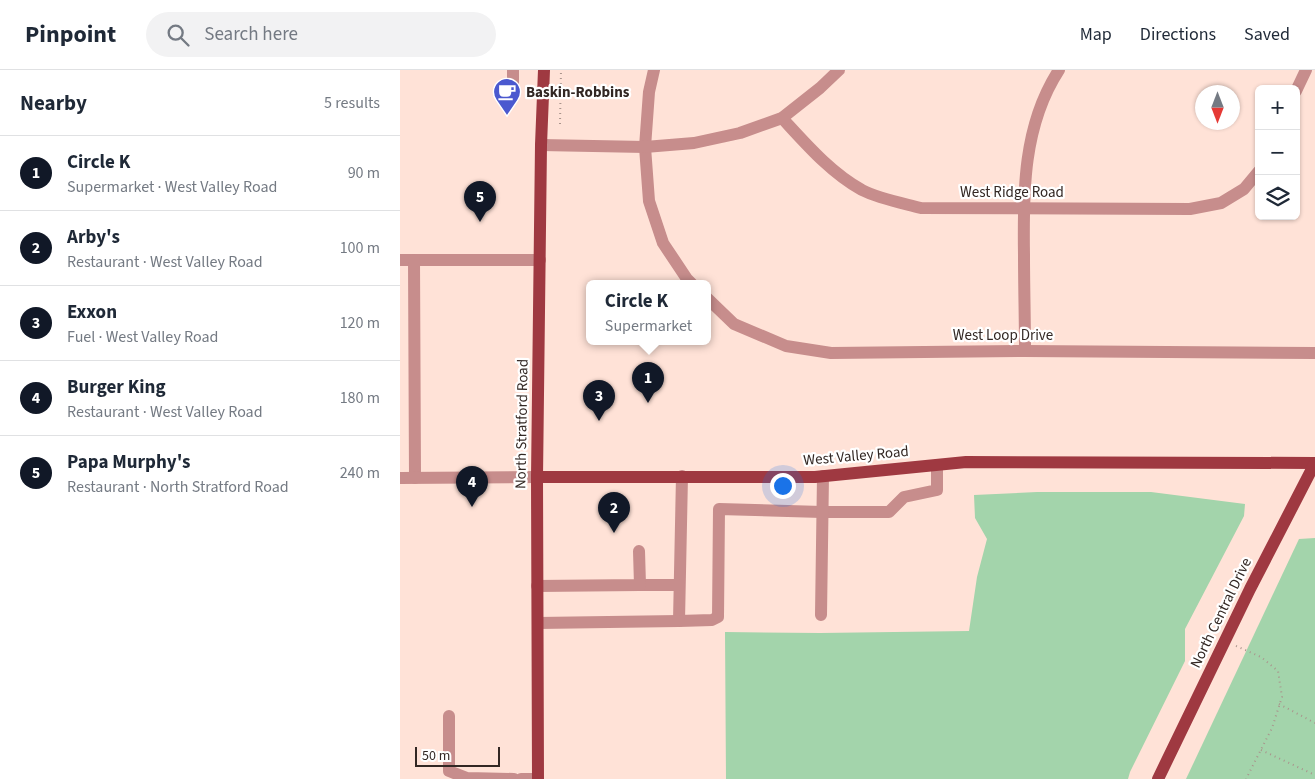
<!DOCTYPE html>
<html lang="en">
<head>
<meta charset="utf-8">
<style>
  :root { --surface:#fff; --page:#f2f2f3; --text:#1f2937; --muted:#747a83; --line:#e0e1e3; --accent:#111827 }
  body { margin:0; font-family:"Source Sans 3",sans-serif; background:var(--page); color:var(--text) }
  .controls { position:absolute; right:15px; top:15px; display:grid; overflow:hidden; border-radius:8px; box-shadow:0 1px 4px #0004 }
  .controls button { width:45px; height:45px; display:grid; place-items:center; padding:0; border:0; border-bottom:1px solid var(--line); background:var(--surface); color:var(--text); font:25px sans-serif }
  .compass { position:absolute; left:795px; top:15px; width:45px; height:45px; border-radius:50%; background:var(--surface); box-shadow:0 1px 4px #0004; rotate:180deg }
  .scale { position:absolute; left:15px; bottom:12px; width:85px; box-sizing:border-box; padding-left:5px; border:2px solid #322723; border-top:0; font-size:14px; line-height:18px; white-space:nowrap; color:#322723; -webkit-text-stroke:4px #fff; paint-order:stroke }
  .you { position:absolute; left:382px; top:415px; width:18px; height:18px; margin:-12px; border:4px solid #fff; border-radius:50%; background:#1a73e8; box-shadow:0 0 0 8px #1a73e833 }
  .badge { display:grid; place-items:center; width:32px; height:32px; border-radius:50%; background:var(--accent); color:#fff; font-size:16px; font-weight:700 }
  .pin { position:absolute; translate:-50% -41px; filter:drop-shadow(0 1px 2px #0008) }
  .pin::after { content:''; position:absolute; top:26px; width:18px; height:15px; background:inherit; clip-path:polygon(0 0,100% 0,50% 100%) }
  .popup { position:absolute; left:186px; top:210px; width:125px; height:65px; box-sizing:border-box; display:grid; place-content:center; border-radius:8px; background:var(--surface); filter:drop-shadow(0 1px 4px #0005); font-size:16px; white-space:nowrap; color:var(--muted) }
  .popup b { font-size:19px; color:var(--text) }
  .popup::after { content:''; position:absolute; left:50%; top:100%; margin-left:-10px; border:10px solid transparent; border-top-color:var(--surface) }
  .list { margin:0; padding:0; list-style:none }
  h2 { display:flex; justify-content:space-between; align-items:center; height:65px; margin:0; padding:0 20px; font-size:21px }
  h2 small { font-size:16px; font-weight:400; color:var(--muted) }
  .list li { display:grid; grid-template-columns:32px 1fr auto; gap:15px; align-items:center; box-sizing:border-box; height:75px; padding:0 20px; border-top:1px solid var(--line) }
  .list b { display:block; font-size:19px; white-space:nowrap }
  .list p { margin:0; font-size:16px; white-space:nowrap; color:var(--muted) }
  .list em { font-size:16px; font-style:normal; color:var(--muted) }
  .icon { flex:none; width:28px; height:28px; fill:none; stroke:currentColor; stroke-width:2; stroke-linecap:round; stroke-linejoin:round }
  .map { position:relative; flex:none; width:915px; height:709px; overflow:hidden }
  header { display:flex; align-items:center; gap:30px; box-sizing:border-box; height:70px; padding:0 25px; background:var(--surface); border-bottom:1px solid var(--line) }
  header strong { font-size:24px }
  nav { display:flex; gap:28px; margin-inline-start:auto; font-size:18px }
  .search { width:350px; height:45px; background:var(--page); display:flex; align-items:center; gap:12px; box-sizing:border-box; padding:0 18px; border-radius:28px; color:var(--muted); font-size:19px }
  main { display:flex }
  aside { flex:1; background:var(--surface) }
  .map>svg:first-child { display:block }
  .green { fill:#a3d4ab }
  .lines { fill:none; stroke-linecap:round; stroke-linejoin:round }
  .path { stroke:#a9948c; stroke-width:2; stroke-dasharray:1 4; stroke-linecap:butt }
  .minor { stroke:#c78d8c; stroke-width:12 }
  .major { stroke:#9f3941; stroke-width:12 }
  .labels { text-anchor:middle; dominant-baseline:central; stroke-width:4.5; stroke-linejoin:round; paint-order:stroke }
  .poi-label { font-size:15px; font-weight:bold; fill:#322723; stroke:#fff; text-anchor:start }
  .street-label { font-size:15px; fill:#322723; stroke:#fff }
</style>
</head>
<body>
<header>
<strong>Pinpoint</strong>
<div class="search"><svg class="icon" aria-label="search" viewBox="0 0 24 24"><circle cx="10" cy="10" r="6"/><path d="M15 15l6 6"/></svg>Search here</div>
<nav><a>Map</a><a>Directions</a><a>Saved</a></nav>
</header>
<main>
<aside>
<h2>Nearby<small>5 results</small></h2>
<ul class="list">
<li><span class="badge">1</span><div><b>Circle K</b><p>Supermarket · West Valley Road</p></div><em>90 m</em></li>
<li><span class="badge">2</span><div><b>Arby's</b><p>Restaurant · West Valley Road</p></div><em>100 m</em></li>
<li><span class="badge">3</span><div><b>Exxon</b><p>Fuel · West Valley Road</p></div><em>120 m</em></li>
<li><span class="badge">4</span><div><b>Burger King</b><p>Restaurant · West Valley Road</p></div><em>180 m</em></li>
<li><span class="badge">5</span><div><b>Papa Murphy's</b><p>Restaurant · North Stratford Road</p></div><em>240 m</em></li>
</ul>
</aside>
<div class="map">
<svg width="915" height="709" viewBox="0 0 915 709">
  <rect width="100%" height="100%" fill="#ffe2d7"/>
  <g class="green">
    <polygon points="637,422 751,422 845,434 844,446 785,559 785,591 730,702 728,709 326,709 325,562 420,563 569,561 577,507 587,469 575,448 574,425"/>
    <polygon points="915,468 915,709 786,709 899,469"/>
  </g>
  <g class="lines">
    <g class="path">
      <polyline points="160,54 161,0"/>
      <polyline points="836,576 861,587 878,601 882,627 872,658 846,709"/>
      <polyline points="879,634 915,653"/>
      <polyline points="861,680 915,705"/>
    </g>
    <g class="minor">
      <polyline points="254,0 249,22 245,77 249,131 263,173 287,209 292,214"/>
      <polyline points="896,21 906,0"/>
      <polyline points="113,24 113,0"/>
      <path d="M 382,48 C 406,74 431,103 462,120 C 480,129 502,133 521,138 L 790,139 L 821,133 L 844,119 L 859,101"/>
      <polyline points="141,75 245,77 294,73 340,63 382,48 420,18 439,0"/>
      <polyline points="0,190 140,190"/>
      <polyline points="14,190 15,408"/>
      <polyline points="307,228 334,254 386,276 431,283 625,281 915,283"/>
      <path d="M 625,281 C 625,249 624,217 624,185 C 623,122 623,55 659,0"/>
      <polyline points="282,406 279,551 312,550 318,547 319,439 422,442 489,442 504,427 537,420 537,395"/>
      <polyline points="0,408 137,407"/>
      <polyline points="240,515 279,515"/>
      <polyline points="137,516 240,515 239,481"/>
      <polyline points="421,545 423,406"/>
      <polyline points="138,553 279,551"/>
      <polyline points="49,646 49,701 67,708 114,709"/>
      <polyline points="121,709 138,709"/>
    </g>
    <g class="major">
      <polyline points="137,407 415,407 566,392 915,393"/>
      <polyline points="138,709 137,407 141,75 144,0"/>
      <polyline points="758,709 850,519 915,393"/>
    </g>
  </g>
  <defs>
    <symbol id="cafe-pin" viewBox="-11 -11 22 30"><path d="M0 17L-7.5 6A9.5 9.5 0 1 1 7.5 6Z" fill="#4b59cf" stroke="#fff"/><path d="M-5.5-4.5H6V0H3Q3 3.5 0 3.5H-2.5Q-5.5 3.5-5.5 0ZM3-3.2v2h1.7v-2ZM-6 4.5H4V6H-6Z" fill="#fff"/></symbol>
  </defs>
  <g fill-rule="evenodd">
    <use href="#cafe-pin" x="91" y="6" width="32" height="43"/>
  </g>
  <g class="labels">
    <g class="poi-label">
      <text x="126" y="22">Baskin-Robbins</text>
    </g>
    <g class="street-label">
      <text x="612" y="122">West Ridge Road</text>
      <text x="603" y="265">West Loop Drive</text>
      <text transform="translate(122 354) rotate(-89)">North Stratford Road</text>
      <text transform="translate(456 386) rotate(-5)">West Valley Road</text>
      <text transform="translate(821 543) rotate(-64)">North Central Drive</text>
    </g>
  </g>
</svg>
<div class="controls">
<button>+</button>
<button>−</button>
<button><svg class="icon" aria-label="layers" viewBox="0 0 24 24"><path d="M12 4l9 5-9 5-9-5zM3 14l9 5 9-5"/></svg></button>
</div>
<svg class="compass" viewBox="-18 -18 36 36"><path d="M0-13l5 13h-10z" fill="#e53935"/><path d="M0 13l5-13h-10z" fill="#747a83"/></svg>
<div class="scale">50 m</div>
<div class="you"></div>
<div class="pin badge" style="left:248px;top:333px">1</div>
<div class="popup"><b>Circle K</b>Supermarket</div>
<div class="pin badge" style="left:214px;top:463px">2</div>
<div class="pin badge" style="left:199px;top:351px">3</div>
<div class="pin badge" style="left:72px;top:437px">4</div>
<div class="pin badge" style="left:80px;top:152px">5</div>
</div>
</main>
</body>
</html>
